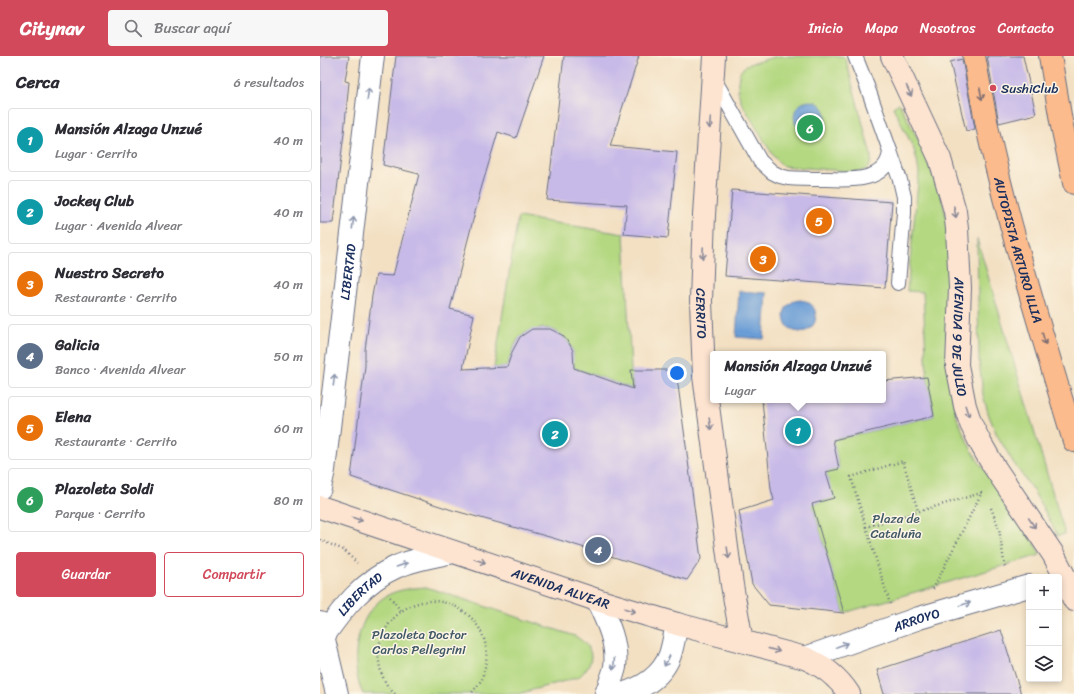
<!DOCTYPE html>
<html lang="es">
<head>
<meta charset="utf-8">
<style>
  :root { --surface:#fff; --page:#f7f7f7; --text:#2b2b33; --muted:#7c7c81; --line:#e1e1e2; --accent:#d1495b }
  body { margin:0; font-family:Sriracha,sans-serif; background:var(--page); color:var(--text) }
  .controls { position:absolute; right:12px; bottom:12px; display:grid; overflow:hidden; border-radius:4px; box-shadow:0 2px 6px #0003 }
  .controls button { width:36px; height:36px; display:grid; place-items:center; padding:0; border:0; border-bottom:1px solid var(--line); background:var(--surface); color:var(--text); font:20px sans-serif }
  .you { position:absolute; left:357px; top:317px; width:14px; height:14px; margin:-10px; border:3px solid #fff; border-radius:50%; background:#1a73e8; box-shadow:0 0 0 6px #1a73e833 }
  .badge { display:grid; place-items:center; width:26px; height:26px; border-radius:50%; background:var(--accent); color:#fff; font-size:13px; font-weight:700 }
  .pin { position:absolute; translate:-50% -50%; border:2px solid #fff; box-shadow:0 1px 4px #0006 }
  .popup { position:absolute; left:390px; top:295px; width:176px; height:52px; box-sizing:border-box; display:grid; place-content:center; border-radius:4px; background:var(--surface); filter:drop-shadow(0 1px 3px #0005); font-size:13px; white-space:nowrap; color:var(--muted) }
  .popup b { font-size:15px; color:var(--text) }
  .popup::after { content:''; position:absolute; left:50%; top:100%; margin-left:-8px; border:8px solid transparent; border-top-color:var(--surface) }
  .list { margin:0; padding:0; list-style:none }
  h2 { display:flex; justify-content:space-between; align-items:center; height:52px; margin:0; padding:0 16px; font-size:17px }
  h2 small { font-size:13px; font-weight:400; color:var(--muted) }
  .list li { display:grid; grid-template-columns:26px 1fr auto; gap:12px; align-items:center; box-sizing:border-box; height:64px; margin:0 8px 8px; padding:0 8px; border:1px solid var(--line); border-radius:4px }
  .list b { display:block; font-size:15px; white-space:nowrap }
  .list p { margin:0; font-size:13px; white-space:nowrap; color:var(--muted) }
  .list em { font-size:13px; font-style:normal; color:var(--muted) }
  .actions { display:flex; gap:8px; padding:12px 16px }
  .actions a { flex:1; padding:9px 0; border:1px solid var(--accent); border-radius:4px; text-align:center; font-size:14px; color:var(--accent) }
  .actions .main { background:var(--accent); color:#fff }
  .icon { flex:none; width:22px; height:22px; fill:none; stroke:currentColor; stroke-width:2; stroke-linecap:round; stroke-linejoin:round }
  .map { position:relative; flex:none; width:754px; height:638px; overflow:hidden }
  header { display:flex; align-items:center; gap:24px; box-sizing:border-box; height:56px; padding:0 20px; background:var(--accent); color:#fff }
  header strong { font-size:19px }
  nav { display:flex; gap:22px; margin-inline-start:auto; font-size:14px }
  .search { width:280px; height:36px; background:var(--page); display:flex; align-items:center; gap:10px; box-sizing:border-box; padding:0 14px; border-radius:4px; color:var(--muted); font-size:15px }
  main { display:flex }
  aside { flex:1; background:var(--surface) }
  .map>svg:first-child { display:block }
  .green { fill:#b4d881; stroke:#688470 }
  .water { fill:#6a9dd6; stroke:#42669a }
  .building { fill:#c8bae8 }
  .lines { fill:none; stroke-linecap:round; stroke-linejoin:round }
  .lane-casing { stroke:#676d81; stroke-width:16 }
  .street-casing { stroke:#676d81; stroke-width:24 }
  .secondary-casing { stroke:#676d81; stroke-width:24 }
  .highway-casing { stroke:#676d81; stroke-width:24 }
  .path { stroke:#676d81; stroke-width:2.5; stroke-dasharray:1 3; stroke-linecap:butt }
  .lane { stroke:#fff; stroke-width:14 }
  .street { stroke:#fff; stroke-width:22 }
  .secondary { stroke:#fde4d1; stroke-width:22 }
  .highway { stroke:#fbbb8c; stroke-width:22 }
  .oneway { stroke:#8c8a98 }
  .oneway2 { stroke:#8d97ae }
  .oneway3 { stroke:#806e73 }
  .poi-dot { fill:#d1495b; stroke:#fcf5e5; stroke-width:1.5 }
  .labels { text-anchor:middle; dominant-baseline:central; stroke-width:3; stroke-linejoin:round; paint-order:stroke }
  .poi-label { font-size:13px; fill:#1b2f5e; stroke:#fcf5e5; text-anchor:start }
  .street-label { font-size:13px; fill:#1b2f5e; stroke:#fcf5e5 }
  .park-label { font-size:13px; fill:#415967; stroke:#fcf5e5 }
</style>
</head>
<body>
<header>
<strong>Citynav</strong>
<div class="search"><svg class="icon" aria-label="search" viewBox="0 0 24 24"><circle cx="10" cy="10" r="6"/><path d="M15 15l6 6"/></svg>Buscar aquí</div>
<nav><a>Inicio</a><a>Mapa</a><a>Nosotros</a><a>Contacto</a></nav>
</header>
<main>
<aside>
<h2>Cerca<small>6 resultados</small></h2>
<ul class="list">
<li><span class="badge" style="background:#0f9aa8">1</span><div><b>Mansión Alzaga Unzué</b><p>Lugar · Cerrito</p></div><em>40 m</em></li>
<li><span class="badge" style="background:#0f9aa8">2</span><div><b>Jockey Club</b><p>Lugar · Avenida Alvear</p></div><em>40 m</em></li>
<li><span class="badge" style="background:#e8710a">3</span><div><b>Nuestro Secreto</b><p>Restaurante · Cerrito</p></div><em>40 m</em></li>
<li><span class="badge" style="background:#5c6f8a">4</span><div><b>Galicia</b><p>Banco · Avenida Alvear</p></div><em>50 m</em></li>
<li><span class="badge" style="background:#e8710a">5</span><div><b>Elena</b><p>Restaurante · Cerrito</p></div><em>60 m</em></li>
<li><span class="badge" style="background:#2e9e5b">6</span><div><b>Plazoleta Soldi</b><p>Parque · Cerrito</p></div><em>80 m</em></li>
</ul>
<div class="actions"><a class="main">Guardar</a><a>Compartir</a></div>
</aside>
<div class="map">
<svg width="754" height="638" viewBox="0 0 754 638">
  <rect width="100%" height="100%" fill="#fcf5e5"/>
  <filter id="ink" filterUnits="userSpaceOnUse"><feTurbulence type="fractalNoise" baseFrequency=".025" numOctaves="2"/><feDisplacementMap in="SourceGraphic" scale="8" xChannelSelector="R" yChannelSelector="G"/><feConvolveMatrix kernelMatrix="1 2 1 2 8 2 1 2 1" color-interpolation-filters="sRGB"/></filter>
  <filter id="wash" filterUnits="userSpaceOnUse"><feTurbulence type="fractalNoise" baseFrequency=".012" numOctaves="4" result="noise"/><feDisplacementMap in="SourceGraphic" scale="16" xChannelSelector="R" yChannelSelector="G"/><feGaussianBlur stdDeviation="0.9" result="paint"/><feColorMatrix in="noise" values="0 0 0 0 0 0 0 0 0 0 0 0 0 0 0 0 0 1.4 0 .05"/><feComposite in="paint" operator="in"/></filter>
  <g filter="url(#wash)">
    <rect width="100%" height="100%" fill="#f3e0c3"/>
    <g class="green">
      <path d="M 458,0 L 523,0 L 526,4 L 551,99 C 552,111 548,114 537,116 L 463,110 L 454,101 L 421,46 L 418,35 L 418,25 L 420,16 L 426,9 Z"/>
      <polygon points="579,47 601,89 622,143 627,166 631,216 630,328 636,360 650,391 659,406 707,471 720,499 524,557 492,448 513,442 506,416 519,412 513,384 614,360 607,321 603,236 587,235 599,117 597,104 593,91 573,51"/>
      <path d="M 198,161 L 304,178 L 311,314 L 313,333 L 252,311 C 252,306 253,300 253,296 C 251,286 239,275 230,273 C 221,271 208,274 201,280 C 194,287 190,302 187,311 L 174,312 Z"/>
      <polygon points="657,183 745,478 738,480 714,436 693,406 677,379 669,360 663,339 659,304"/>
      <path d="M 106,531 L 255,580 C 275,592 276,605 259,621 L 198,638 L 43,638 C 28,607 36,554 70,538 C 81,533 94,532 106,531 Z"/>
    </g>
    <g class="water">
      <circle cx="490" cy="61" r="16"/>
      <polygon points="419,235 447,237 444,283 416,281"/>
      <circle cx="480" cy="260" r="16"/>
    </g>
    <g id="blocks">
      <g class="building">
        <polygon points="0,0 29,0 25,25 29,26 24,77 13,167 0,167"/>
        <polygon points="76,0 224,0 196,82 178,76 161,133 130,253 154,259 143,313 187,311 192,296 200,281 212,273 230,273 242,279 249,287 253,295 254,312 313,333 311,314 356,314 381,503 367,524 233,482 132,454 31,421 45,310 45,294 52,240 56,219 73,220 99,118 63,109"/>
        <polygon points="244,0 319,0 290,90 357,96 348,182 304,178 307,149 227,144"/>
        <polygon points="667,0 703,0 716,58 679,67"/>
        <polygon points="642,3 655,73 646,75 630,6"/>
        <polygon points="412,134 572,146 565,232 405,220"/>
        <polygon points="607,321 614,360 513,384 519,413 506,416 514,442 492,448 524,557 449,549 432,528 419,455 454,444 451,433 442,344 563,344 563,325"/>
        <polygon points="681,574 701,638 564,638 557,614"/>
      </g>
    </g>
  </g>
  <g filter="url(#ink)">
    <use href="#blocks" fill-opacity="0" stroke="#676d81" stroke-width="1"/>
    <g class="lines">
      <defs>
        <g id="lane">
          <path d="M 394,23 L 440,105 L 452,116 L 460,120 L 468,122 C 480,123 492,123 505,123 C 528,124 568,127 570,95 L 547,30 L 535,0"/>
          <polyline points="570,95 580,124 584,141 584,157 578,227"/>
        </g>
        <g id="street">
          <path id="s1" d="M 0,432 L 4,414 L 53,0"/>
          <path d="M 277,544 C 287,565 298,587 295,611 C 293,620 289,629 286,638"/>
          <polyline points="0,567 17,638"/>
          <path id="s2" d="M 3,581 C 22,553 44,525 76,511 C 94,503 114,500 133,496"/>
          <path id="s3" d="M 485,602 L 599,562 L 709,530"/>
          <path d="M 302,638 C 323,632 342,620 350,599 C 353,589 355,578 357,568"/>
        </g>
        <g id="secondary">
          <path id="s4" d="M 394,0 L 384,159 L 381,245 L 384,320 L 412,529 L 422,585"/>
          <path id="s5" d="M 572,0 L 620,103 L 635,155 L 637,173 L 640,232 L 637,309 L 645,350 L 651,368 L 661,388 L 673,409 L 733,498 L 745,521 L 754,544"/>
          <path id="s6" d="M 0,451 L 277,544 L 357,568 L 485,602 C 504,610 518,621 529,638"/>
        </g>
        <g id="highway">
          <path id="s7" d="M 654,0 C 659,28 664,56 670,84 C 693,185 724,285 754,385"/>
          <polyline points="730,0 741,65 754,127"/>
        </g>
      </defs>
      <use href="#lane" class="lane-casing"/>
      <use href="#street" class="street-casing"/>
      <use href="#secondary" class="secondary-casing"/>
      <use href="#highway" class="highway-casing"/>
      <g class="path">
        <polyline points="671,452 679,472 685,513"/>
        <polyline points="546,471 531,421 583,405 598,455"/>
        <polyline points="0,484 24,494 37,507"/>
        <polyline points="613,533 661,438"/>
        <polyline points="70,541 81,555"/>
        <polyline points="570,548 546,471 661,437 663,439"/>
        <path d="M 75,638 C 62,627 57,608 59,591 C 61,579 67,569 76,560 C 115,522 180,562 164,615 C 163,617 163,621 162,623 C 159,628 154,634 151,638"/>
      </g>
      <use href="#lane" class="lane"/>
      <use href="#street" class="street"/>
      <use href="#secondary" class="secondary"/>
      <use href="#highway" class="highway"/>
    </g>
    <defs><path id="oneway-shaft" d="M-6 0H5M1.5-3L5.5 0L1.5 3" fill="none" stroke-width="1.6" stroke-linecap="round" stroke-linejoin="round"/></defs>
    <g class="oneway">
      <use href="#oneway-shaft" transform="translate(589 35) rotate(65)"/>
      <use href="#oneway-shaft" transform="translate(390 67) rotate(94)"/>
      <use href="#oneway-shaft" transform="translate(635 156) rotate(79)"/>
      <use href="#oneway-shaft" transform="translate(383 197) rotate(92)"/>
      <use href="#oneway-shaft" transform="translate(647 355) rotate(72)"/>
      <use href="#oneway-shaft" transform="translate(390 368) rotate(82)"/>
      <use href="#oneway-shaft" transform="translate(37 463) rotate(19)"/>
      <use href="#oneway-shaft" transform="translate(712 467) rotate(56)"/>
      <use href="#oneway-shaft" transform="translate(408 497) rotate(82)"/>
      <use href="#oneway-shaft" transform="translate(160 505) rotate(18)"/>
      <use href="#oneway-shaft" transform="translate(310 554) rotate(17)"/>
      <use href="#oneway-shaft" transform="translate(454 594) rotate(15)"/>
    </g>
    <g class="oneway2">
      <use href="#oneway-shaft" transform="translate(48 38) rotate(-83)"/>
      <use href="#oneway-shaft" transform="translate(33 167) rotate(-83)"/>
      <use href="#oneway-shaft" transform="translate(14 324) rotate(-83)"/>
      <use href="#oneway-shaft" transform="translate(82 509) rotate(-19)"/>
      <use href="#oneway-shaft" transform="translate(645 548) rotate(-17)"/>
      <use href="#oneway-shaft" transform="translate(522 589) rotate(-20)"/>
      <use href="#oneway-shaft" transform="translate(347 605) rotate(118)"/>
      <use href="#oneway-shaft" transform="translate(294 608) rotate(94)"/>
    </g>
    <g class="oneway3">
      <use href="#oneway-shaft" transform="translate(661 38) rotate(79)"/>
      <use href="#oneway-shaft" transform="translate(724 283) rotate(74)"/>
    </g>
  </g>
  <circle class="poi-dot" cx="673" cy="32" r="4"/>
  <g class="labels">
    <g class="poi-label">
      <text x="681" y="32">SushiClub</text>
    </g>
    <g class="street-label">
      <text stroke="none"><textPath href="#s7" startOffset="199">AUTOPISTA ARTURO ILLIA</textPath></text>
      <text stroke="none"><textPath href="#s1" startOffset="218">LIBERTAD</textPath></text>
      <text stroke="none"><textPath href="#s4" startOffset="258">CERRITO</textPath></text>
      <text stroke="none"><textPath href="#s5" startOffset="294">AVENIDA 9 DE JULIO</textPath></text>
      <text stroke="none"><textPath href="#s6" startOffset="254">AVENIDA ALVEAR</textPath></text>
      <text stroke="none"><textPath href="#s2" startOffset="57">LIBERTAD</textPath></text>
      <text stroke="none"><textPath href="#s3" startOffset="118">ARROYO</textPath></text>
    </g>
    <g class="park-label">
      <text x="576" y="462">Plaza de<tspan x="576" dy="15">Cataluña</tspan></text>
      <text x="99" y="578">Plazoleta Doctor<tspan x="99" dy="15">Carlos Pellegrini</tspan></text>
    </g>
  </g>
</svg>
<div class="controls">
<button>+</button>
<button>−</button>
<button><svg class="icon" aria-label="layers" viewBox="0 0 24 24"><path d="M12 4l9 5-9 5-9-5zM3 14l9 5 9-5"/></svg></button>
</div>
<div class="you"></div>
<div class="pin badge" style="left:478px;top:375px;background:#0f9aa8">1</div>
<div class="popup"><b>Mansión Alzaga Unzué</b>Lugar</div>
<div class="pin badge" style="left:235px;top:378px;background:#0f9aa8">2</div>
<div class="pin badge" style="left:443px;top:203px;background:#e8710a">3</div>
<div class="pin badge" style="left:278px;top:494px;background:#5c6f8a">4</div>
<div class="pin badge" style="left:499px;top:165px;background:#e8710a">5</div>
<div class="pin badge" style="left:490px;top:72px;background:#2e9e5b">6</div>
</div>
</main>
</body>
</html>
